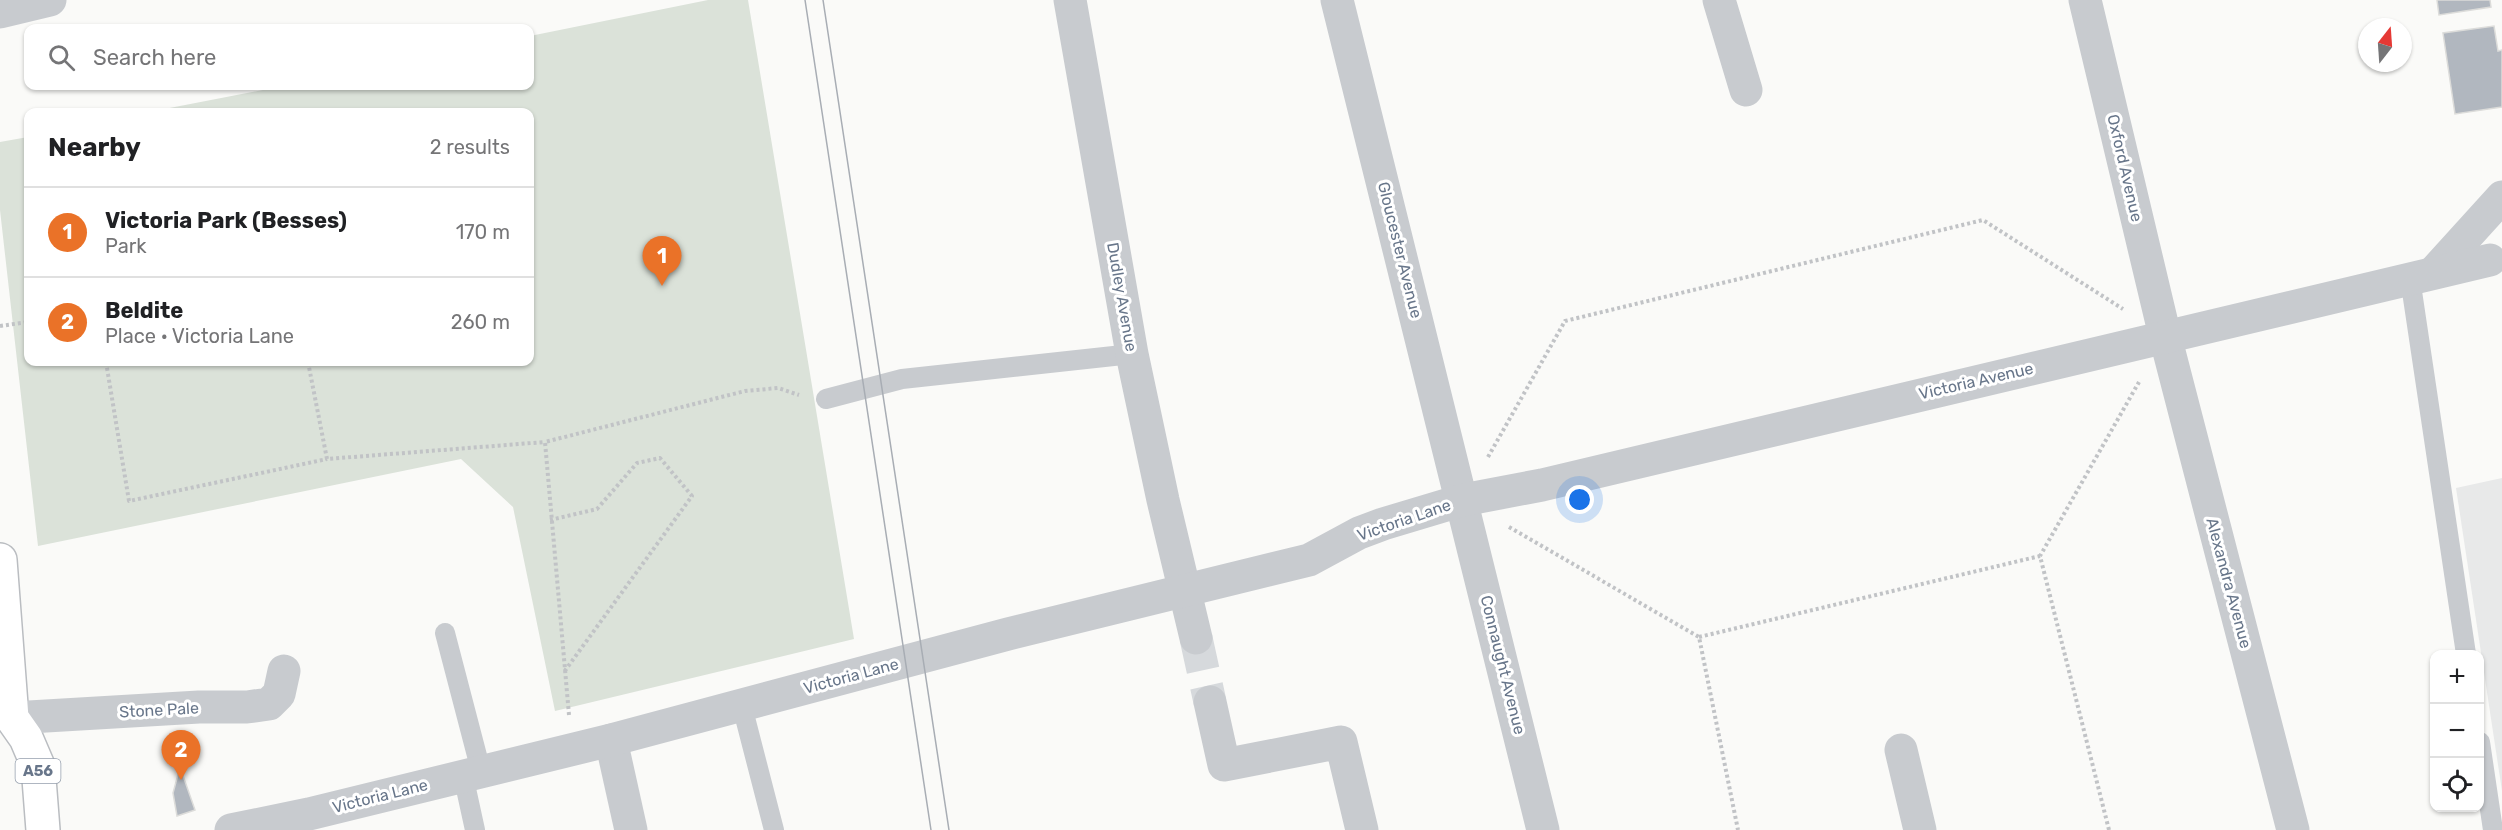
<!DOCTYPE html>
<html lang="en">
<head>
<meta charset="utf-8">
<style>
  :root { --surface:#fff; --page:#f2f2f2; --text:#202124; --muted:#757577; --line:#e0e0e0; --accent:#ea7228 }
  body { margin:0; font-family:Rubik,sans-serif; background:var(--page); color:var(--text) }
  .controls { position:absolute; right:18px; bottom:18px; display:grid; overflow:hidden; border-radius:12px; box-shadow:0 2px 4px #0004 }
  .controls button { width:54px; height:54px; display:grid; place-items:center; padding:0; border:0; border-bottom:2px solid var(--line); background:var(--surface); color:var(--text); font:30px sans-serif }
  .compass { position:absolute; left:2358px; top:18px; width:54px; height:54px; border-radius:50%; background:var(--surface); box-shadow:0 2px 4px #0004; rotate:17deg }
  .you { position:absolute; left:1580px; top:500px; width:21px; height:21px; margin:-15px; border:4px solid #fff; border-radius:50%; background:#1a73e8; box-shadow:0 0 0 9px #1a73e833 }
  .badge { display:grid; place-items:center; width:39px; height:39px; border-radius:50%; background:var(--accent); color:#fff; font-size:20px; font-weight:700 }
  .pin { position:absolute; translate:-50% -50px; filter:drop-shadow(0 2px 3px #0008) }
  .pin::after { content:''; position:absolute; top:32px; width:21px; height:18px; background:inherit; clip-path:polygon(0 0,100% 0,50% 100%) }
  .list { margin:0; padding:0; list-style:none }
  h2 { display:flex; justify-content:space-between; align-items:center; height:78px; margin:0; padding:0 24px; font-size:26px }
  h2 small { font-size:20px; font-weight:400; color:var(--muted) }
  .list li { display:grid; grid-template-columns:39px 1fr auto; gap:18px; align-items:center; box-sizing:border-box; height:90px; padding:0 24px; border-top:2px solid var(--line) }
  .list b { display:block; font-size:22px; white-space:nowrap }
  .list p { margin:0; font-size:20px; white-space:nowrap; color:var(--muted) }
  .list em { font-size:20px; font-style:normal; color:var(--muted) }
  .icon { flex:none; width:33px; height:33px; fill:none; stroke:currentColor; stroke-width:2; stroke-linecap:round; stroke-linejoin:round }
  .map { position:relative; flex:none; width:2502px; height:830px; overflow:hidden }
  .search { position:absolute; background:var(--surface); box-shadow:0 2px 4px #0004; left:24px; top:24px; width:510px; height:66px; display:flex; align-items:center; gap:15px; box-sizing:border-box; padding:0 21px; border-radius:12px; color:var(--muted); font-size:22px }
  .panel { position:absolute; background:var(--surface); box-shadow:0 2px 4px #0004; left:24px; top:108px; width:510px; height:258px; border-radius:12px }
  .map>svg:first-child { display:block }
  .built { fill:#e8e9e9 }
  .green { fill:#dbe2d9 }
  .building { fill:#b1b7bf; stroke:#dcdcda; stroke-width:1.5 }
  .lines { fill:none; stroke-linecap:round; stroke-linejoin:round }
  .street-tunnel { stroke:#d6d9dc; stroke-width:33; stroke-dasharray:33 16; stroke-linecap:butt }
  .highway-casing { stroke:#babdc1; stroke-width:36 }
  .path { stroke:#c1c3c6; stroke-width:4; stroke-dasharray:3 3; stroke-linecap:butt }
  .lane { stroke:#c8cbcf; stroke-width:20 }
  .street { stroke:#c8cbcf; stroke-width:33 }
  .highway { stroke:#fff; stroke-width:33 }
  .tram { stroke:#a8adb4; stroke-width:1.5 }
  .labels { text-anchor:middle; dominant-baseline:central; stroke-width:6; stroke-linejoin:round; paint-order:stroke }
  .shield { fill:#fff; stroke:#959fad; stroke-width:1.5 }
  .shield-label { font-size:15px; font-weight:bold; fill:#68768a }
  .street-label { font-size:16px; fill:#68768a; stroke:#fff }
</style>
</head>
<body>
<div class="map">
<svg width="2502" height="830" viewBox="0 0 2502 830">
  <rect width="100%" height="100%" fill="#fafaf8"/>
  <polygon class="built" points="2502,478 2502,791 2456,488"/>
  <polygon class="green" points="708,0 748,0 854,639 555,711 513,507 461,459 38,546 0,210 0,142 28,137 28,362 530,362 530,112 149,112 283,86 530,86 530,36"/>
  <g class="building">
    <polygon points="2437,0 2490,0 2491,7 2439,15"/>
    <polygon points="2494,26 2498,51 2502,50 2502,107 2455,114 2443,33"/>
    <polygon points="180,767 195,810 177,816 173,793"/>
  </g>
  <g class="lines">
    <polyline class="street-tunnel" points="1196,638 1210,702"/>
    <defs>
      <polyline id="highway" points="0,560 12,718 26,738 38,766 43,830"/>
    </defs>
    <use href="#highway" class="highway-casing"/>
    <g class="path">
      <polyline points="0,326 28,322"/>
      <polyline points="106,362 129,501 327,459"/>
      <polyline points="308,362 327,459 545,442"/>
      <polyline points="1488,457 1565,321 1983,220 2123,309"/>
      <polyline points="550,520 597,509 637,463 660,458 692,496 564,672"/>
      <polyline points="1509,527 1699,637 1738,830"/>
      <polyline points="1699,637 2040,556"/>
      <polyline points="569,715 545,442 745,391 778,388 799,395"/>
      <polyline points="2109,830 2040,556 2139,382"/>
    </g>
    <g class="lane">
      <polyline points="2410,278 2466,654"/>
      <polyline points="826,399 902,379 1132,354"/>
      <polyline points="445,633 481,771"/>
      <polyline points="742,706 774,830"/>
      <polyline points="2480,742 2493,830"/>
      <polyline points="463,775 475,830"/>
    </g>
    <g class="street">
      <polyline points="1070,0 1132,354 1163,500 1196,638"/>
      <polyline points="1337,0 1543,830"/>
      <polyline points="1719,0 1746,90"/>
      <polyline points="2085,0 2165,336 2293,830"/>
      <polyline points="0,12 50,0"/>
      <polyline points="2434,272 2502,197"/>
      <polyline points="1210,702 1224,765 1341,742 1362,830"/>
      <polyline points="12,718 199,707 247,707 269,704 279,694 284,671"/>
      <polyline points="611,740 631,830"/>
      <polyline points="1901,750 1920,830"/>
      <polyline points="231,830 309,814 611,740 1008,634 1309,560 1359,533 1383,524 1463,500 1542,485 2490,260"/>
    </g>
    <use href="#highway" class="highway"/>
    <g class="tram">
      <polyline points="805,0 931,830"/>
      <polyline points="823,0 949,830"/>
    </g>
  </g>
  <g class="labels">
    <rect class="shield" x="15.5" y="759" width="45" height="24" rx="4.5"/>
    <g class="shield-label">
      <text x="38" y="771">A56</text>
    </g>
    <g class="street-label">
      <text transform="translate(2125 168) rotate(77)">Oxford Avenue</text>
      <text transform="translate(1400 250) rotate(76)">Gloucester Avenue</text>
      <text transform="translate(1122 297) rotate(80)">Dudley Avenue</text>
      <text transform="translate(1976 381) rotate(-13)">Victoria Avenue</text>
      <text transform="translate(1404 520) rotate(-19)">Victoria Lane</text>
      <text transform="translate(2229 583) rotate(75)">Alexandra Avenue</text>
      <text transform="translate(1503 665) rotate(76)">Connaught Avenue</text>
      <text transform="translate(851 676) rotate(-15)">Victoria Lane</text>
      <text transform="translate(159 710) rotate(-3)">Stone Pale</text>
      <text transform="translate(380 796) rotate(-14)">Victoria Lane</text>
    </g>
  </g>
</svg>
<div class="controls">
<button>+</button>
<button>−</button>
<button><svg class="icon" aria-label="locate" viewBox="0 0 24 24"><circle cx="12" cy="12" r="6"/><path d="M12 2v4M12 18v4M2 12h4M18 12h4"/></svg></button>
</div>
<svg class="compass" viewBox="-18 -18 36 36"><path d="M0-13l5 13h-10z" fill="#e53935"/><path d="M0 13l5-13h-10z" fill="#757577"/></svg>
<div class="you"></div>
<div class="pin badge" style="left:662px;top:286px">1</div>
<div class="pin badge" style="left:181px;top:780px">2</div>
<div class="search"><svg class="icon" aria-label="search" viewBox="0 0 24 24"><circle cx="10" cy="10" r="6"/><path d="M15 15l6 6"/></svg>Search here</div>
<section class="panel">
<h2>Nearby<small>2 results</small></h2>
<ul class="list">
<li><span class="badge">1</span><div><b>Victoria Park (Besses)</b><p>Park</p></div><em>170 m</em></li>
<li><span class="badge">2</span><div><b>Beldite</b><p>Place · Victoria Lane</p></div><em>260 m</em></li>
</ul>
</section>
</div>
</body>
</html>
